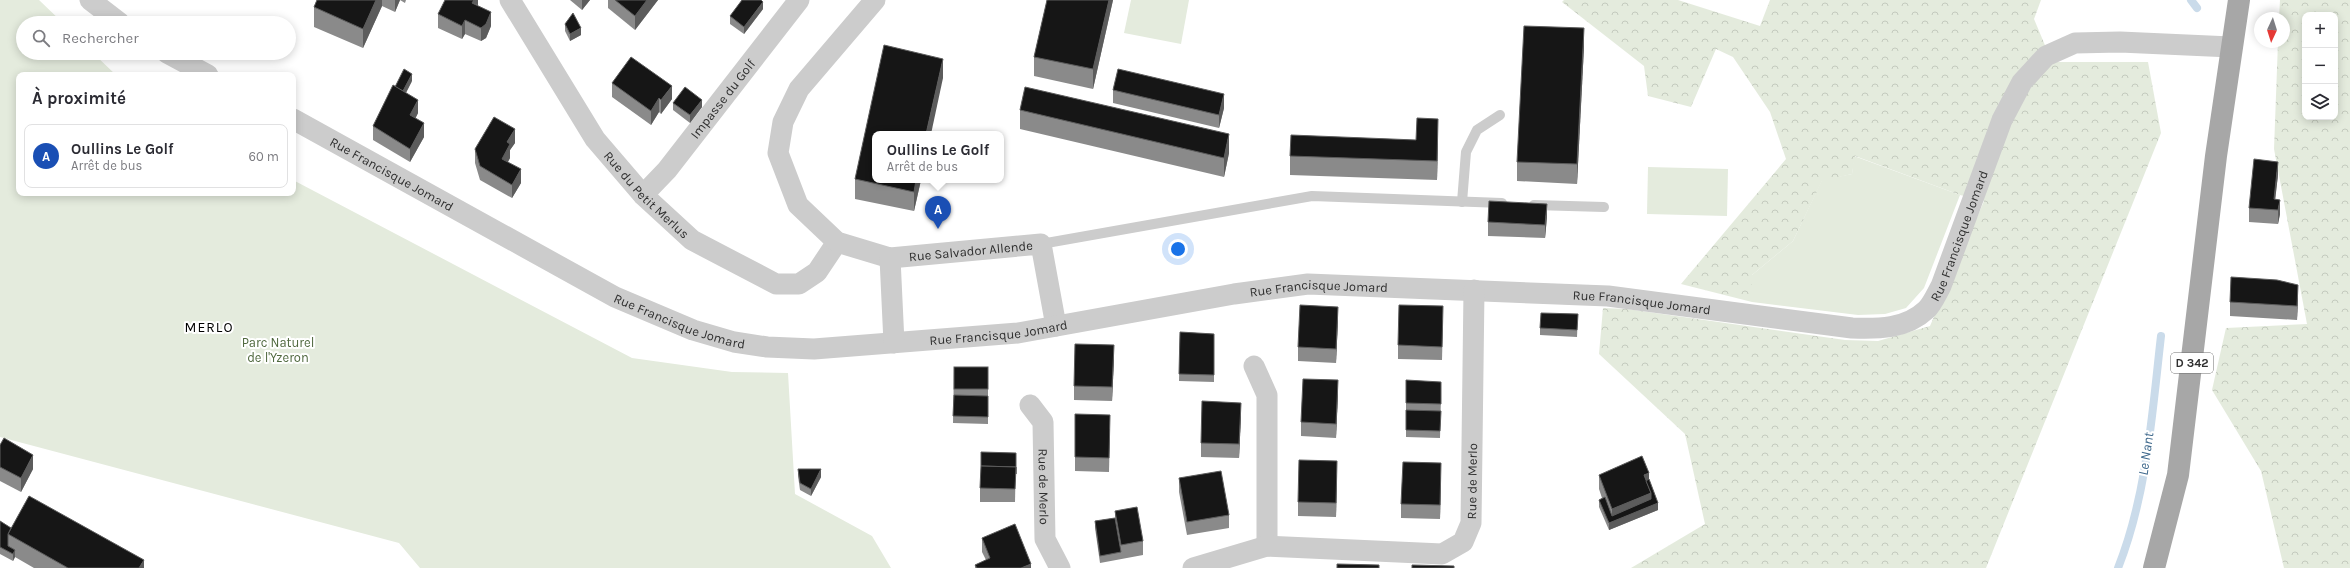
<!DOCTYPE html>
<html lang="fr">
<head>
<meta charset="utf-8">
<style>
  :root { --surface:#fff; --page:#f2f2f3; --text:#2b2b33; --muted:#7c7c81; --line:#e1e1e2; --accent:#dc3a3a }
  body { margin:0; font-family:Karla,sans-serif; background:var(--page); color:var(--text) }
  .controls { position:absolute; right:12px; top:12px; display:grid; overflow:hidden; border-radius:8px; box-shadow:0 2px 10px #0003 }
  .controls button { width:36px; height:36px; display:grid; place-items:center; padding:0; border:0; border-bottom:1px solid var(--line); background:var(--surface); color:var(--text); font:20px sans-serif }
  .compass { position:absolute; left:2254px; top:12px; width:36px; height:36px; border-radius:50%; background:var(--surface); box-shadow:0 2px 10px #0003; rotate:184deg }
  .you { position:absolute; left:1178px; top:249px; width:14px; height:14px; margin:-10px; border:3px solid #fff; border-radius:50%; background:#1a73e8; box-shadow:0 0 0 6px #1a73e833 }
  .badge { display:grid; place-items:center; width:26px; height:26px; border-radius:50%; background:var(--accent); color:#fff; font-size:13px; font-weight:700 }
  .pin { position:absolute; translate:-50% -33px; filter:drop-shadow(0 1px 2px #0008) }
  .pin::after { content:''; position:absolute; top:21px; width:14px; height:12px; background:inherit; clip-path:polygon(0 0,100% 0,50% 100%) }
  .popup { position:absolute; left:872px; top:131px; width:132px; height:52px; box-sizing:border-box; display:grid; place-content:center; border-radius:8px; background:var(--surface); filter:drop-shadow(0 1px 3px #0005); font-size:13px; white-space:nowrap; color:var(--muted) }
  .popup b { font-size:15px; color:var(--text) }
  .popup::after { content:''; position:absolute; left:50%; top:100%; margin-left:-8px; border:8px solid transparent; border-top-color:var(--surface) }
  .list { margin:0; padding:0; list-style:none }
  h2 { display:flex; justify-content:space-between; align-items:center; height:52px; margin:0; padding:0 16px; font-size:17px }
  h2 small { font-size:13px; font-weight:400; color:var(--muted) }
  .list li { display:grid; grid-template-columns:26px 1fr auto; gap:12px; align-items:center; box-sizing:border-box; height:64px; margin:0 8px 8px; padding:0 8px; border:1px solid var(--line); border-radius:8px }
  .list b { display:block; font-size:15px; white-space:nowrap }
  .list p { margin:0; font-size:13px; white-space:nowrap; color:var(--muted) }
  .list em { font-size:13px; font-style:normal; color:var(--muted) }
  .icon { flex:none; width:22px; height:22px; fill:none; stroke:currentColor; stroke-width:2; stroke-linecap:round; stroke-linejoin:round }
  .map { position:relative; flex:none; width:2350px; height:568px; overflow:hidden }
  .search { position:absolute; background:var(--surface); box-shadow:0 2px 10px #0003; left:16px; top:16px; width:280px; height:44px; display:flex; align-items:center; gap:10px; box-sizing:border-box; padding:0 14px; border-radius:22px; color:var(--muted); font-size:15px }
  .panel { position:absolute; background:var(--surface); box-shadow:0 2px 10px #0003; left:16px; top:72px; width:280px; height:124px; border-radius:8px }
  .map>svg:first-child { display:block }
  .green { fill:#e4ebdd }
  .forest { fill:url(#forest-crowns); fill-rule:evenodd }
  .lines { fill:none; stroke-linecap:round; stroke-linejoin:round }
  .stream { stroke:#cadbea; stroke-width:8 }
  .lane { stroke:#ccc; stroke-width:10 }
  .street { stroke:#ccc; stroke-width:21 }
  .primary { stroke:#a7a7a7; stroke-width:22 }
  .wall { fill:#8a8a8a }
  .shaded-wall { fill:#5c5c5c }
  .building { fill:#161616; stroke:#5c5c5c }
  .labels { text-anchor:middle; dominant-baseline:central; stroke-width:4; stroke-linejoin:round; paint-order:stroke }
  .shield { fill:#fff; stroke:#6d6d6d; stroke-width:1 }
  .shield-label { font-size:12px; font-weight:bold; fill:#2f2f2f }
  .street-label { font-size:13px; fill:#2f2f2f; stroke:#fff }
  .park-label { font-size:13px; fill:#4f683e; stroke:#fff }
  .neighbourhood-label { font-size:14px; letter-spacing:1px; fill:#000; stroke:#fff }
  .water-label { font-size:14px; font-style:italic; fill:#406a8d; stroke:#fff }
</style>
</head>
<body>
<div class="map">
<svg width="2350" height="568" viewBox="0 0 2350 568">
  <defs>
    <pattern id="forest-crowns" width="20" height="18" patternUnits="userSpaceOnUse"><rect width="20" height="18" fill="#e4ebdd"/><path d="M2 6a3 3 0 1 1 6 0M12 15a3 3 0 1 1 6 0" fill="none" stroke="#c4cabe"/></pattern>
  </defs>
  <rect width="100%" height="100%" fill="#fff"/>
  <g class="green">
    <polygon points="0,0 39,0 63,23 23,23 23,53 93,53 116,75 19,75 19,193 293,193 293,180 632,358 732,372 788,373 795,494 872,536 891,568 420,568 399,543 0,437"/>
    <polygon points="1131,0 1189,0 1181,44 1124,33"/>
    <polygon points="1854,156 1960,195 1924,288 1906,308 1885,314 1858,315 1752,302 1752,275 1793,241 1822,180 1852,174"/>
    <polygon points="1648,167 1728,169 1727,216 1647,214"/>
  </g>
  <g class="forest">
    <polygon points="1564,0 1678,0 1760,26 1770,0 2041,0 2034,19 2052,62 2148,62 2161,133 1986,568 1631,568 1705,524 1685,434 1599,354 1603,308 1627,309 1845,340 1878,341 1930,326 1984,201 1960,195 1855,156 1852,174 1822,181 1793,241 1752,275 1752,302 1681,284 1786,159 1770,112 1733,57 1716,49 1691,107 1648,96 1644,66 1562,2"/>
    <path d="M 2280,0 L 2350,0 L 2350,568 L 2284,568 L 2261,471 L 2212,390 L 2226,328 L 2307,324 L 2274,149 L 2278,42 L 2284,42 L 2284,18 L 2279,18 ZM 2305,15 L 2335,15 L 2335,117 L 2305,117 Z"/>
  </g>
  <g class="lines">
    <g class="stream">
      <polyline points="2191,0 2197,8"/>
      <path d="M 2118,568 C 2147,495 2152,414 2161,336"/>
    </g>
    <g class="lane">
      <polyline points="1462,202 1466,152 1477,130 1500,115"/>
      <polyline points="1534,205 1604,207"/>
      <polyline points="1041,244 1312,196 1502,203"/>
    </g>
    <g class="street">
      <polyline points="90,0 120,23"/>
      <path id="s1" d="M 510,0 L 595,139 L 643,195 L 692,240 L 776,284 L 799,284 L 817,272 L 837,242"/>
      <path id="s2" d="M 875,0 L 799,89 L 783,122 L 778,153 L 798,205 L 837,242 L 890,258 L 1041,244 L 1056,326"/>
      <polyline points="167,53 208,75"/>
      <path id="s3" d="M 293,119 L 615,297 L 693,330 L 734,342 L 767,347 L 814,349 L 1018,333 L 1234,294 L 1308,284 L 1608,296 L 1852,328 C 1878,329 1906,329 1926,310 C 1932,305 1937,293 1941,286 L 2002,120 L 2022,82 L 2046,56 L 2075,43 L 2120,42 L 2231,47"/>
      <path id="s4" d="M 643,195 L 667,170 L 799,0"/>
      <polyline points="890,258 894,343"/>
      <polyline points="1254,366 1267,395 1267,546"/>
      <path id="s5" d="M 1030,405 L 1043,422 L 1045,539 L 1060,568"/>
      <path id="s6" d="M 1193,568 L 1267,546 L 1442,554 L 1463,542 L 1471,523 L 1474,290"/>
    </g>
    <polyline class="primary" points="2154,568 2178,475 2216,156 2239,0"/>
  </g>
  <g class="wall">
    <polygon points="317,0 406,0 405,3 400,0 395,12 382,6 363,48 314,27 314,7"/>
    <polygon points="478,0 478,6 491,26 486,38 481,41 465,34 462,39 438,28 438,14"/>
    <polygon points="570,0 590,0 582,10"/>
    <polygon points="608,0 658,0 635,30 608,8"/>
    <polygon points="1047,0 1113,0 1093,89 1034,76 1034,57"/>
    <polygon points="763,9 744,34 730,24 730,16"/>
    <polygon points="565,24 581,35 570,41 565,31"/>
    <polygon points="1584,47 1577,184 1517,181 1517,162"/>
    <polygon points="943,78 875,180 921,180 914,211 855,199 855,179"/>
    <polygon points="412,81 406,93 418,113 415,119 424,137 410,162 373,140 373,126"/>
    <polygon points="612,83 672,99 661,114 659,112 651,125 612,97"/>
    <polygon points="1113,90 1224,108 1219,128 1113,103"/>
    <polygon points="673,103 702,107 690,123 673,110"/>
    <polygon points="1020,110 1229,153 1224,177 1020,129"/>
    <polygon points="1438,139 1437,180 1290,175 1290,156 1416,140"/>
    <polygon points="515,143 510,150 510,158 508,162 521,183 512,198 480,180 475,163 475,149"/>
    <polygon points="2278,175 2275,199 2280,214 2278,224 2249,222 2249,208"/>
    <polygon points="1547,217 1545,238 1488,236 1488,222"/>
    <polygon points="2298,298 2297,320 2230,316 2230,302"/>
    <polygon points="1578,314 1577,337 1540,335 1540,328"/>
    <polygon points="1338,320 1336,363 1298,361 1298,347"/>
    <polygon points="1443,320 1442,360 1398,359 1398,345"/>
    <polygon points="1180,332 1214,334 1214,382 1179,381"/>
    <polygon points="1114,359 1112,401 1074,400 1074,386"/>
    <polygon points="954,367 988,367 988,424 953,423"/>
    <polygon points="1406,380 1441,396 1440,438 1406,437"/>
    <polygon points="1338,394 1336,438 1301,436 1301,422"/>
    <polygon points="1075,414 1110,429 1109,472 1075,471"/>
    <polygon points="1241,416 1239,458 1201,457 1201,443"/>
    <polygon points="0,445 33,469 21,492 0,481"/>
    <polygon points="1016,453 1015,502 980,502 980,488"/>
    <polygon points="798,469 821,477 811,496 800,490 798,476"/>
    <polygon points="1337,475 1336,517 1298,516 1298,502"/>
    <polygon points="1599,475 1649,479 1658,510 1609,530 1599,507 1599,500 1602,498 1599,489"/>
    <polygon points="1441,477 1440,519 1401,518 1401,504"/>
    <polygon points="1179,478 1229,515 1229,528 1187,535 1179,492"/>
    <polygon points="1115,511 1143,541 1143,555 1100,563 1095,528 1095,521 1115,518"/>
    <polygon points="0,521 11,528 144,568 34,568 15,557 13,561 0,554"/>
    <polygon points="982,538 1031,568 975,568 975,565 986,560 982,552"/>
  </g>
  <g class="shaded-wall">
    <polygon points="376,0 382,0 382,6 363,48 363,29"/>
    <polygon points="395,0 400,0 395,12"/>
    <polygon points="474,0 478,0 478,5 472,3"/>
    <polygon points="582,0 590,0 582,10"/>
    <polygon points="647,0 658,0 635,30 635,16"/>
    <polygon points="1109,0 1113,0 1093,89 1093,69"/>
    <polygon points="763,2 763,9 744,34 744,27"/>
    <polygon points="491,12 491,26 486,38 481,41 481,28"/>
    <polygon points="465,20 465,34 462,39 462,26"/>
    <polygon points="581,28 581,35 570,41 570,34"/>
    <polygon points="1584,28 1584,47 1577,184 1577,164"/>
    <polygon points="943,59 943,78 931,134 926,134"/>
    <polygon points="412,74 412,81 400,104 400,96"/>
    <polygon points="672,86 672,99 661,114 661,100"/>
    <polygon points="1224,94 1224,108 1219,128 1219,115"/>
    <polygon points="659,98 659,112 651,125 651,111"/>
    <polygon points="418,100 418,113 410,129 410,115"/>
    <polygon points="702,100 702,107 690,123 690,115"/>
    <polygon points="1438,119 1438,139 1437,180 1437,161"/>
    <polygon points="424,123 424,137 410,162 410,149"/>
    <polygon points="515,129 515,143 510,150 510,158 502,172 502,159 507,142"/>
    <polygon points="1229,134 1229,153 1224,177 1224,158"/>
    <polygon points="2278,162 2278,175 2274,210 2274,199"/>
    <polygon points="521,169 521,183 512,198 512,185"/>
    <polygon points="916,180 921,180 914,211 914,192"/>
    <polygon points="2280,200 2280,214 2278,224 2278,210"/>
    <polygon points="1547,204 1547,217 1545,238 1545,225"/>
    <polygon points="2298,285 2298,298 2297,320 2297,306"/>
    <polygon points="1338,307 1338,320 1336,363 1336,349"/>
    <polygon points="1114,345 1114,359 1112,401 1112,387"/>
    <polygon points="1338,380 1338,394 1336,438 1336,424"/>
    <polygon points="1241,403 1241,416 1239,458 1239,444"/>
    <polygon points="33,455 33,469 21,492 21,478"/>
    <polygon points="1337,461 1337,475 1336,517 1336,503"/>
    <polygon points="1441,463 1441,477 1440,519 1440,505"/>
    <polygon points="821,469 821,477 811,496 811,489"/>
    <polygon points="1649,473 1649,487 1644,475"/>
    <polygon points="1651,493 1658,503 1658,510 1609,530 1609,523 1612,522 1612,509"/>
    <polygon points="15,550 15,557 13,561 13,554"/>
    <polygon points="144,560 144,568 139,568"/>
    <polygon points="1031,564 1031,568 1021,568"/>
  </g>
  <g class="building">
    <polygon points="317,0 376,0 363,29 314,7"/>
    <polygon points="445,0 474,0 472,3 491,12 486,24 481,28 465,20 462,26 438,14"/>
    <polygon points="615,0 647,0 635,16"/>
    <polygon points="742,0 761,0 763,2 744,27 730,16"/>
    <polygon points="1047,0 1109,0 1093,69 1034,57"/>
    <polygon points="573,13 581,28 570,34 565,24"/>
    <polygon points="1524,26 1584,28 1577,164 1517,162"/>
    <polygon points="884,45 943,59 926,134 875,134 875,180 916,180 914,192 855,179"/>
    <polygon points="631,57 672,86 661,100 659,98 651,111 612,83"/>
    <polygon points="404,69 412,74 403,91 395,87"/>
    <polygon points="1118,69 1224,94 1219,115 1113,90"/>
    <polygon points="393,85 418,100 410,115 424,123 410,149 373,126"/>
    <polygon points="685,87 702,100 690,115 673,103"/>
    <polygon points="1025,87 1229,134 1224,158 1020,110"/>
    <polygon points="494,117 515,129 507,142 510,144 502,159 521,169 512,185 480,166 475,149"/>
    <polygon points="1417,118 1438,119 1437,161 1290,156 1291,135 1416,140"/>
    <polygon points="2254,159 2278,162 2274,199 2280,200 2278,210 2249,208"/>
    <polygon points="1489,201 1547,204 1545,225 1488,222"/>
    <polygon points="2231,277 2277,280 2298,285 2297,306 2230,302"/>
    <polygon points="1300,305 1338,307 1336,349 1298,347"/>
    <polygon points="1399,305 1443,306 1442,347 1398,345"/>
    <polygon points="1541,313 1578,314 1577,330 1540,328"/>
    <polygon points="1180,332 1214,334 1214,375 1179,374"/>
    <polygon points="1075,344 1114,345 1112,387 1074,386"/>
    <rect x="954" y="367" width="34" height="22"/>
    <polygon points="1303,379 1338,380 1336,424 1301,422"/>
    <polygon points="1406,380 1441,382 1441,404 1406,403"/>
    <polygon points="954,395 988,396 988,417 953,416"/>
    <polygon points="1202,401 1241,403 1239,444 1201,443"/>
    <polygon points="1406,410 1441,411 1440,431 1406,430"/>
    <polygon points="1075,414 1110,415 1109,458 1075,457"/>
    <polygon points="4,438 33,455 21,478 0,467 0,445"/>
    <polygon points="981,452 1016,453 1016,474 1016,467 981,466"/>
    <polygon points="1642,456 1649,473 1644,475 1651,493 1612,509 1599,475"/>
    <polygon points="1299,460 1337,461 1336,503 1298,502"/>
    <polygon points="1403,462 1441,463 1440,505 1401,504"/>
    <polygon points="981,466 1016,467 1015,489 980,488"/>
    <polygon points="798,469 821,469 811,489 800,483"/>
    <polygon points="1221,471 1229,515 1187,522 1179,478"/>
    <polygon points="1649,479 1658,503 1609,523 1599,500 1605,497 1612,516 1651,499 1651,493 1646,481"/>
    <polygon points="29,496 144,560 139,568 68,568 8,534"/>
    <polygon points="1137,507 1143,541 1121,545 1115,511"/>
    <polygon points="1115,518 1121,552 1100,556 1095,521"/>
    <polygon points="0,521 11,528 8,534 8,546 15,550 13,554 0,547"/>
    <polygon points="1015,524 1031,564 1021,568 977,568 975,565 990,558 982,538"/>
    <polygon points="1337,564 1379,565 1379,568 1337,568"/>
    <polygon points="1412,565 1454,566 1454,568 1412,568"/>
  </g>
  <g class="labels">
    <rect class="shield" x="2171" y="353" width="42" height="20" rx="3"/>
    <g class="shield-label">
      <text x="2192" y="363">D 342</text>
    </g>
    <g class="street-label">
      <text stroke="none"><textPath href="#s4" startOffset="125">Impasse du Golf</textPath></text>
      <text stroke="none"><textPath href="#s3" startOffset="113">Rue Francisque Jomard</textPath></text>
      <text stroke="none"><textPath href="#s1" startOffset="239">Rue du Petit Merlus</textPath></text>
      <text stroke="none"><textPath href="#s3" startOffset="1781">Rue Francisque Jomard</textPath></text>
      <text stroke="none"><textPath href="#s2" startOffset="431">Rue Salvador Allende</textPath></text>
      <text stroke="none"><textPath href="#s3" startOffset="1085">Rue Francisque Jomard</textPath></text>
      <text stroke="none"><textPath href="#s3" startOffset="1409">Rue Francisque Jomard</textPath></text>
      <text stroke="none"><textPath href="#s3" startOffset="437">Rue Francisque Jomard</textPath></text>
      <text stroke="none"><textPath href="#s3" startOffset="761">Rue Francisque Jomard</textPath></text>
      <text stroke="none"><textPath href="#s6" startOffset="339">Rue de Merlo</textPath></text>
      <text stroke="none"><textPath href="#s5" startOffset="86">Rue de Merlo</textPath></text>
    </g>
    <g class="park-label">
      <text x="278" y="342">Parc Naturel<tspan x="278" dy="15">de l'Yzeron</tspan></text>
    </g>
    <g class="neighbourhood-label">
      <text x="209" y="327">MERLO</text>
    </g>
    <g class="water-label">
      <text transform="translate(2146 454) rotate(-82)">Le Nant</text>
    </g>
  </g>
</svg>
<div class="controls">
<button>+</button>
<button>−</button>
<button><svg class="icon" aria-label="layers" viewBox="0 0 24 24"><path d="M12 4l9 5-9 5-9-5zM3 14l9 5 9-5"/></svg></button>
</div>
<svg class="compass" viewBox="-18 -18 36 36"><path d="M0-13l5 13h-10z" fill="#e53935"/><path d="M0 13l5-13h-10z" fill="#7c7c81"/></svg>
<div class="you"></div>
<div class="pin badge" style="left:938px;top:229px;background:#1a4fb4">A</div>
<div class="popup"><b>Oullins Le Golf</b>Arrêt de bus</div>
<div class="search"><svg class="icon" aria-label="search" viewBox="0 0 24 24"><circle cx="10" cy="10" r="6"/><path d="M15 15l6 6"/></svg>Rechercher</div>
<section class="panel">
<h2>À proximité<small></small></h2>
<ul class="list">
<li><span class="badge" style="background:#1a4fb4">A</span><div><b>Oullins Le Golf</b><p>Arrêt de bus</p></div><em>60 m</em></li>
</ul>
</section>
</div>
</body>
</html>
